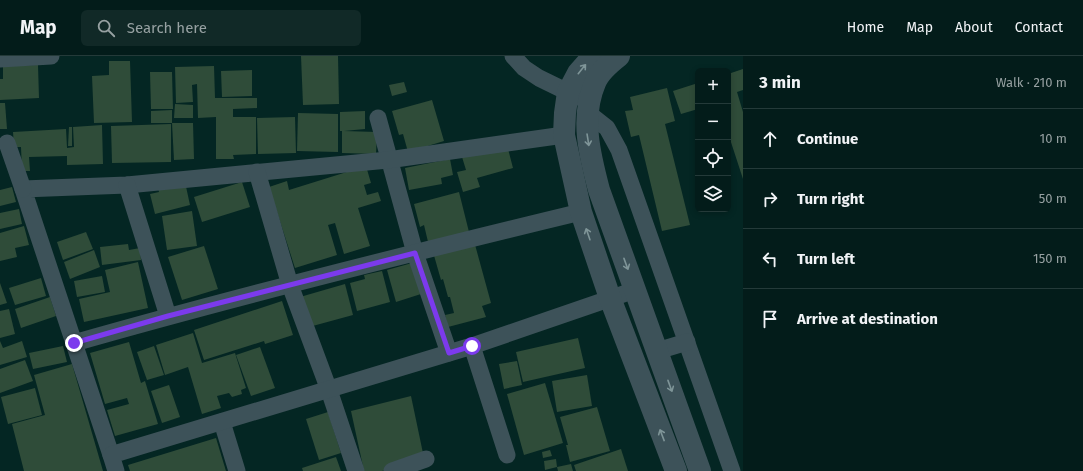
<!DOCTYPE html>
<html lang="en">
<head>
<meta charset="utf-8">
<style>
  :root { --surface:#031c1a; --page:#112927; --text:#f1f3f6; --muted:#97a1a2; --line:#243a39 }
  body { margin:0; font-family:"Fira Sans",sans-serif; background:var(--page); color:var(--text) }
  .controls { position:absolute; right:12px; top:12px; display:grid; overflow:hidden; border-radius:6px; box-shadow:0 2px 6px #0003 }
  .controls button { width:36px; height:36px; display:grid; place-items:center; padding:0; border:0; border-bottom:1px solid var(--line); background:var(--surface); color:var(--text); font:20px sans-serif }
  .stop { position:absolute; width:12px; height:12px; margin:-9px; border:3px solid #7c3aed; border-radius:50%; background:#fff }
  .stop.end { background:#7c3aed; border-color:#fff; box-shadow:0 1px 4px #0008 }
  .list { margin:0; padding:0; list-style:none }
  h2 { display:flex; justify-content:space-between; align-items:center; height:52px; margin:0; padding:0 16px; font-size:17px }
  h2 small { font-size:13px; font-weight:400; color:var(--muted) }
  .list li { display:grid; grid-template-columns:26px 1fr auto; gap:12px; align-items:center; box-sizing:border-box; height:60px; padding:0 16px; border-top:1px solid var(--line) }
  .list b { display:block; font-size:15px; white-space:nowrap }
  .list em { font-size:13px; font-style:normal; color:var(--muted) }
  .icon { flex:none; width:22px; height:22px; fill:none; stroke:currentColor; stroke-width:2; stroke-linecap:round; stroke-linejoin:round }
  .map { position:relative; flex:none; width:743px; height:415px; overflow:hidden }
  header { display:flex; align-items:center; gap:24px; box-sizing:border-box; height:56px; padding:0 20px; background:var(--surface); border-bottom:1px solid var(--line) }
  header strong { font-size:19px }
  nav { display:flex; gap:22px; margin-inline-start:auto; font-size:14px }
  .search { width:280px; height:36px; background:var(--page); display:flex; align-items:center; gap:10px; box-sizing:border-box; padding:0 14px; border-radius:6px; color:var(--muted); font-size:15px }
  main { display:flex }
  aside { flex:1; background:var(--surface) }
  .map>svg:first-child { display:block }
  .building { fill:#2f4c39 }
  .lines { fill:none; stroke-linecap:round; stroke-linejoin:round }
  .minor { stroke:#3d5259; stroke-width:17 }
  .tertiary { stroke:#3d5259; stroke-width:22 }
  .oneway { stroke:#7f9598 }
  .route { stroke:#7c3aed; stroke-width:5 }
</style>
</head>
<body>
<header>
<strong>Map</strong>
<div class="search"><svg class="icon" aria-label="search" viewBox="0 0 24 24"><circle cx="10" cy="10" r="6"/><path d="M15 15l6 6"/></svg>Search here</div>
<nav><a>Home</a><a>Map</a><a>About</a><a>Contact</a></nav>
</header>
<main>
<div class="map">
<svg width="743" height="415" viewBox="0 0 743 415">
  <rect width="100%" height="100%" fill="#042623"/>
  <g class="building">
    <polygon points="301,0 338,0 339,48 303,49"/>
    <polygon points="109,5 130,5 132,66 94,67 92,20 109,19"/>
    <polygon points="38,9 39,42 0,44 0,23 3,23 3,10"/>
    <polygon points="214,10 215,42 257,42 257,52 233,53 233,61 256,61 256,98 233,99 234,103 216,103 216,61 198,62 197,28 192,29 193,46 176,47 175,11"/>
    <polygon points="743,13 743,34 737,36 743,56 743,123 728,77 728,18"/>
    <polygon points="252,14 252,40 222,41 221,15"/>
    <polygon points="150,16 172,16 173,53 151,53"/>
    <polygon points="404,26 407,36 392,40 389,29"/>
    <polygon points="698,27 698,53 681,58 673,35"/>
    <polygon points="667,32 675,65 665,68 690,169 662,175 639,79 631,81 625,55 633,54 630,41"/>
    <polygon points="432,44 444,85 408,96 403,78 399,79 392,55"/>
    <polygon points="0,47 5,47 7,73 0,73"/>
    <polygon points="175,48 193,49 193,62 174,62"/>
    <polygon points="172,54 172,67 151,67 151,55"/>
    <polygon points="365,55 365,73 344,75 377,76 376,98 342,97 342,75 340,75 340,56"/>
    <polygon points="298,57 338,58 338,96 297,95"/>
    <polygon points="295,61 296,97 258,98 257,62"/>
    <polygon points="172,67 193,67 194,103 174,104"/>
    <polygon points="171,68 171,106 112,107 111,70"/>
    <polygon points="102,69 103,108 67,109 67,100 29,101 30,115 22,115 21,91 14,91 13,76 66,73 67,92 74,91 73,71"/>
    <polygon points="69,71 72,71 72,90 68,90"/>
    <polygon points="507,89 513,112 477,122 480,131 463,136 457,116 466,114 462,101"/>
    <polygon points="450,103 453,119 441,122 442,128 409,134 405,112"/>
    <polygon points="366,110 371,127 364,129 367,139 378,136 381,145 358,152 370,190 344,198 335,167 328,169 337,199 295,212 269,131 287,125 289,134"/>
    <polygon points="185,126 190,149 155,158 150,138 159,136 158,132"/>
    <polygon points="242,126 250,151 202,166 194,141"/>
    <polygon points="12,131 16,146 0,150 0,134"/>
    <polygon points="459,136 470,180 429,190 424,169 420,171 414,148"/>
    <polygon points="19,153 22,168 0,173 0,157"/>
    <polygon points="192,155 197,190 167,194 162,160"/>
    <polygon points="24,170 29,189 15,192 17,201 0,205 0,177"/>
    <polygon points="86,176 93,193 63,204 57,186"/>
    <polygon points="474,185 491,247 482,250 486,261 448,271 445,259 454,257 450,241 448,241 443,223 441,224 433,196"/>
    <polygon points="128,188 129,194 140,192 141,204 102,209 100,191"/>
    <polygon points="204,190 218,233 182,244 168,201"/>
    <polygon points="94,194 100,211 70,223 64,206"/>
    <polygon points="138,206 148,252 84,266 79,243 110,236 105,214"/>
    <polygon points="412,207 421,238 396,246 387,214"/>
    <polygon points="382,215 390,246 357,255 350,227 365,223 364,219"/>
    <polygon points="102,220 105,236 77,241 74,225"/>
    <polygon points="41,222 46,240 15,249 9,232"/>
    <polygon points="0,227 7,247 0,249"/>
    <polygon points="345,228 353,259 309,271 300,241"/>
    <polygon points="50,241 56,260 21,272 15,253"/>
    <polygon points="282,245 293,279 265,288 264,285 204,304 194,274"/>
    <polygon points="9,253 15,278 0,282 0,255"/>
    <polygon points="193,277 202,307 235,297 246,332 241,334 242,338 232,341 229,337 217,340 221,352 202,358 188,311 165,319 156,289"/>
    <polygon points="578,282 585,312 523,326 516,296"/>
    <polygon points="0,285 3,292 22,285 27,301 0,309"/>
    <polygon points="129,286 141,327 145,325 158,368 115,380 107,354 129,348 127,342 105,348 90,297"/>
    <polygon points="63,290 67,306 33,313 29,297"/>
    <polygon points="154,290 164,319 147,324 137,296"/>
    <polygon points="260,291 275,332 251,340 236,299"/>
    <polygon points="25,304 33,325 0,337 0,313"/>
    <polygon points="517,305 522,329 504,333 499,308"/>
    <polygon points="72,308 103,415 24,415 12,368 45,359 34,319"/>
    <polygon points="587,319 592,350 557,356 552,325"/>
    <polygon points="545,327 563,387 524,399 507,338"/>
    <polygon points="169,329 180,361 162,367 151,335"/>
    <polygon points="35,332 42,359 8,368 1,341"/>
    <polygon points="411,340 424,402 382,415 364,415 351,355"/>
    <polygon points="597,351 610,395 570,406 566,389 568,389 560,361"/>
    <polygon points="328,356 341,397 319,404 306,363"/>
    <polygon points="216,382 226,415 130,415 128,409"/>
    <polygon points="621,393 628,415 576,415 574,409"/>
    <polygon points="550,394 552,400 543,402 542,396"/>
    <polygon points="336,401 341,415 303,415 302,412"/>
    <polygon points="556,403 557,411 545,414 544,405"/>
    <polygon points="571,408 573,415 558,415 557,411"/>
  </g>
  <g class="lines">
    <g class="minor">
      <polyline points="513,0 524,12 539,22 578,41"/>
      <polyline points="0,3 51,0"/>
      <polyline points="588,57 607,72 619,94 732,415"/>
      <polyline points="378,62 415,197 449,297"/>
      <path d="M 564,79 L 388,104 L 127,129 L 23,133 L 74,287 C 242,239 411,197 581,156"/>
      <polyline points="7,87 23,133"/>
      <polyline points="257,116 290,229 329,334 356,415"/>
      <polyline points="127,129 168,260"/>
      <polyline points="74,287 111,399"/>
      <polyline points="472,290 507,399"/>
      <polyline points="657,295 687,286"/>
      <polyline points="222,366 237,415"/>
      <polyline points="116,415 111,399 472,290 635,234"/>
      <polyline points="392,415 426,403"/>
    </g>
    <g class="tertiary">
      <polyline points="593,0 578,17 568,36 565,57 564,79 581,156 610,242 676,415"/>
      <path d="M 619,0 C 610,7 599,16 595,27 C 580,62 590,100 599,134 L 700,415"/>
    </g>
  </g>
  <defs><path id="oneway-shaft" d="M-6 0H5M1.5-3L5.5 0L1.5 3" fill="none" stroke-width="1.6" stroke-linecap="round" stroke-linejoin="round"/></defs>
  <g class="oneway">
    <use href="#oneway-shaft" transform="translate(582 13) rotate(-51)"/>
    <use href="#oneway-shaft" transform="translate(588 84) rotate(81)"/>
    <use href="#oneway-shaft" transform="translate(588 178) rotate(-109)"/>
    <use href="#oneway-shaft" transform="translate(626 208) rotate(70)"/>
    <use href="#oneway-shaft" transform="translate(670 330) rotate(70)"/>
    <use href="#oneway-shaft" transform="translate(662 379) rotate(-111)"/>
  </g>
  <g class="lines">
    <polyline class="route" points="74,287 168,260 415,197 449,297 472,290"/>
  </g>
</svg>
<div class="controls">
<button>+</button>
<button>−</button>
<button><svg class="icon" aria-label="locate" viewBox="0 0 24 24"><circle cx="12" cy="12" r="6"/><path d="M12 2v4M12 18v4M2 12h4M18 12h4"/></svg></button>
<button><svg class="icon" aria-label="layers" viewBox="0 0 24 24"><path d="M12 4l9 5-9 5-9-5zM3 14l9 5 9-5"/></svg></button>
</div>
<div class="stop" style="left:472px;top:290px"></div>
<div class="stop end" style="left:74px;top:287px"></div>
</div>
<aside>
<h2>3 min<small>Walk · 210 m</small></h2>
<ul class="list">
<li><svg class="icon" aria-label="ahead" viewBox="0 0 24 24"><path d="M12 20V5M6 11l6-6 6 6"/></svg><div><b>Continue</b></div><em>10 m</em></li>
<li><svg class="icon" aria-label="right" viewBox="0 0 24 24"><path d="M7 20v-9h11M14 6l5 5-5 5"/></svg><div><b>Turn right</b></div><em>50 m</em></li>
<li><svg class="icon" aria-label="left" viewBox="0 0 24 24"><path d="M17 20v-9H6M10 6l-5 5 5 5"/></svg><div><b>Turn left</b></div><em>150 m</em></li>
<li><svg class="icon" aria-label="arrive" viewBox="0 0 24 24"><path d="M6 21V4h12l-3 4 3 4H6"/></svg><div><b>Arrive at destination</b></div></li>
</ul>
</aside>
</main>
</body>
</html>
